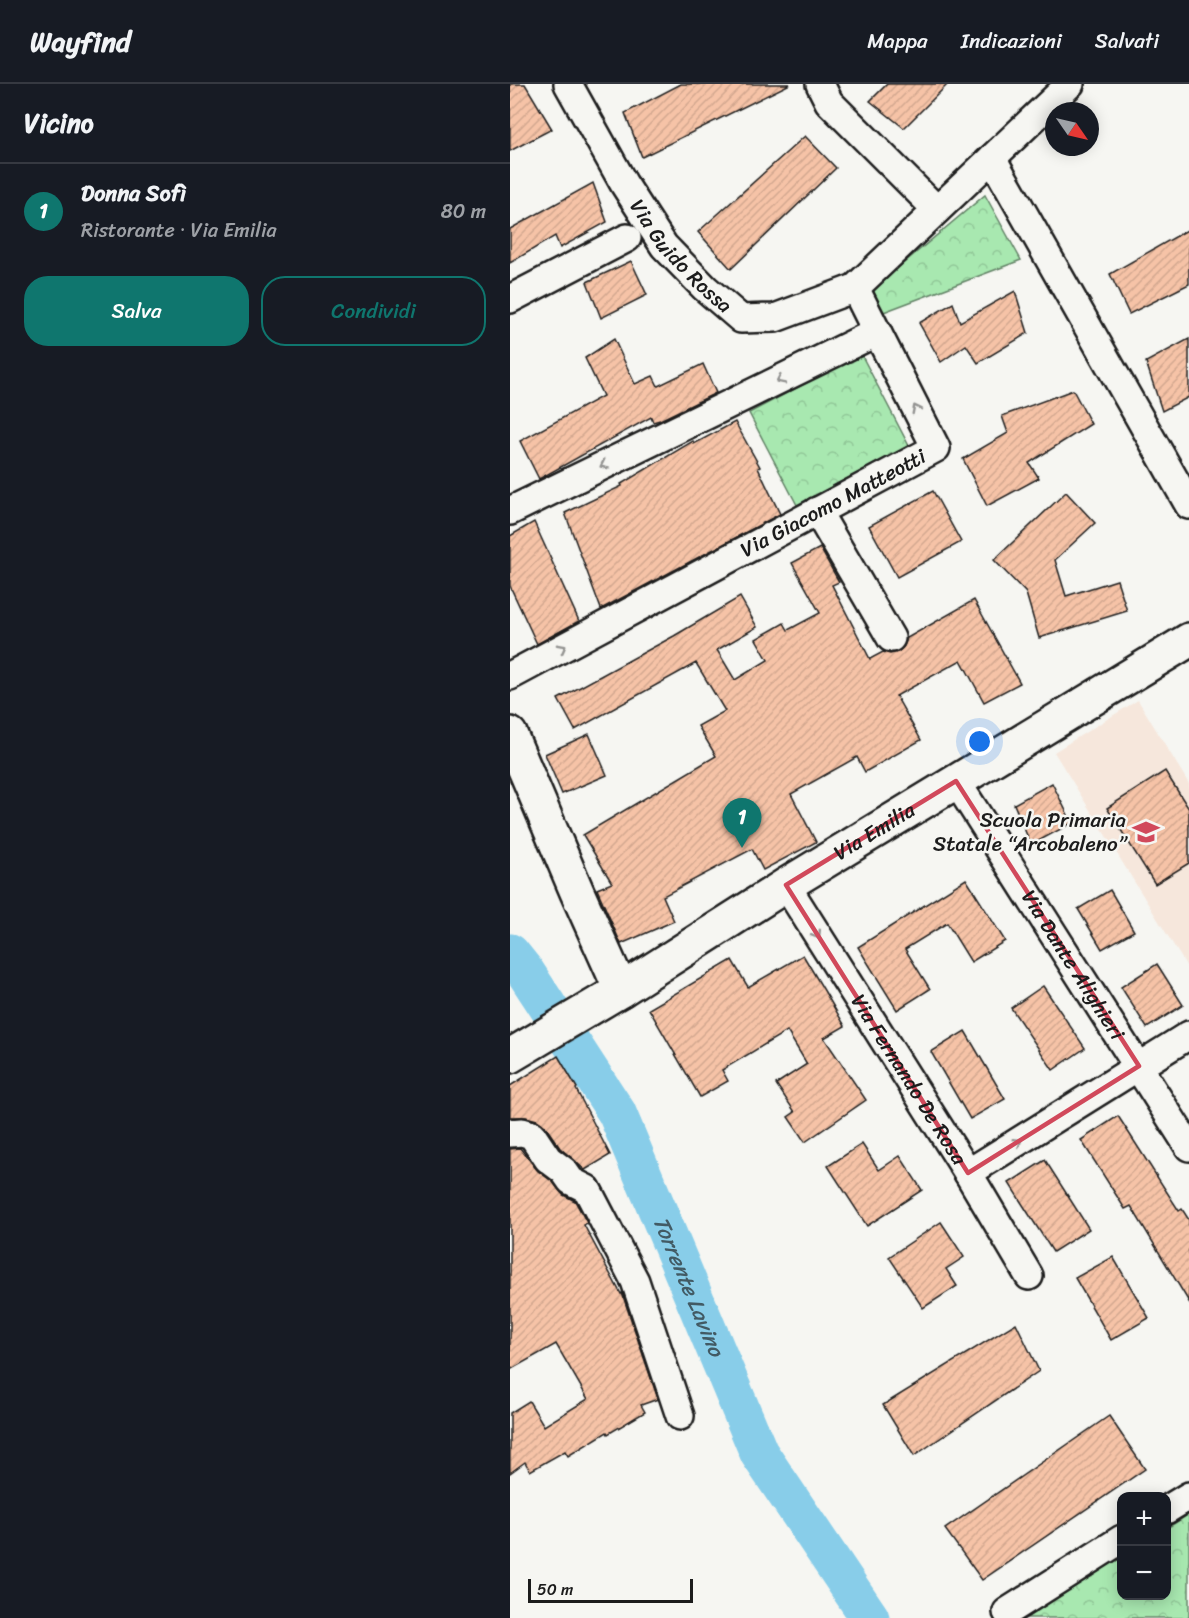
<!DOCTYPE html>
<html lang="it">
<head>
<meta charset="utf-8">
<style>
  :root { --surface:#171b24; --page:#242831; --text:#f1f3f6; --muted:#9ea1a6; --line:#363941; --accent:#0f766e }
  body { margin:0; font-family:Sriracha,sans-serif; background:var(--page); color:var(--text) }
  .controls { position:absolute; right:18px; bottom:18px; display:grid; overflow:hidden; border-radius:12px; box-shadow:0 3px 15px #0003 }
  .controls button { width:54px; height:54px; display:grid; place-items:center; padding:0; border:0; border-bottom:2px solid var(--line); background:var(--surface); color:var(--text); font:30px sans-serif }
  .compass { position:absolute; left:535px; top:18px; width:54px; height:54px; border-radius:50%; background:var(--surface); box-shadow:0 3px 15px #0003; rotate:124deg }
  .scale { position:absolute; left:18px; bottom:15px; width:165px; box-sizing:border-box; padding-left:6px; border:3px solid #1c1c1c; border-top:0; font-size:16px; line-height:21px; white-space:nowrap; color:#1c1c1c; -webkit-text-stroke:4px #f6f6f2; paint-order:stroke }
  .you { position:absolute; left:470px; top:658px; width:21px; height:21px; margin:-15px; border:4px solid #fff; border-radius:50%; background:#1a73e8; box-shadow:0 0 0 9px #1a73e833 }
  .badge { display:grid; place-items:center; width:39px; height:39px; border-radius:50%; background:var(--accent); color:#fff; font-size:20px; font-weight:700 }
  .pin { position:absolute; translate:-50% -50px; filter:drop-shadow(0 2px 3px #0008) }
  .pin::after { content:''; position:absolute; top:32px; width:21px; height:18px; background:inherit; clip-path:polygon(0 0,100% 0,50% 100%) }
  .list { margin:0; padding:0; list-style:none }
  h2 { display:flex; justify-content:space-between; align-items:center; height:78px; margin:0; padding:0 24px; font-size:26px }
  h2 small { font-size:20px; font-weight:400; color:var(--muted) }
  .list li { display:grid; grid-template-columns:39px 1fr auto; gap:18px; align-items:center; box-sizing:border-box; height:96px; padding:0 24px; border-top:2px solid var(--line) }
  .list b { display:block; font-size:22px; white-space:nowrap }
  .list p { margin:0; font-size:20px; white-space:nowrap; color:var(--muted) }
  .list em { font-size:20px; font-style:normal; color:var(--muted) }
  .actions { display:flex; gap:12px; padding:18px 24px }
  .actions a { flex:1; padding:14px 0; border:2px solid var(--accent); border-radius:24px; text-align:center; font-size:21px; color:var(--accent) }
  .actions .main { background:var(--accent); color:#fff }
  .map { position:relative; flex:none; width:679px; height:1534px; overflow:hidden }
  header { display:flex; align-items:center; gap:36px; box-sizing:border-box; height:84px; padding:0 30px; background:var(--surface); border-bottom:2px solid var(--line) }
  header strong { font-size:28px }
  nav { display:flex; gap:33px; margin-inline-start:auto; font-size:21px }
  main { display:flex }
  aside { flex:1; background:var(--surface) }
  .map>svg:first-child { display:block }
  .built { fill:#f6e7dc }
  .park { fill:url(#park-crowns); stroke:#628266; stroke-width:1.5 }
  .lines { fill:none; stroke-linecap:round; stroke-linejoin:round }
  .river { stroke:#88cde9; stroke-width:39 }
  .building { fill:url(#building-hatch); stroke:#1c1c1c; stroke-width:1.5 }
  .street-casing { stroke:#1c1c1c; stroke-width:32 }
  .secondary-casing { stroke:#1c1c1c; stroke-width:38 }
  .street { stroke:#f6f6f2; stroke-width:27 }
  .secondary { stroke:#f6f6f2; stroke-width:33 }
  .oneway { stroke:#949492 }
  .marked { fill:none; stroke:#d1495b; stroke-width:4.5; stroke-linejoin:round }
  .labels { text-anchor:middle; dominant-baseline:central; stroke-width:5; stroke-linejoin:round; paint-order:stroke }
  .street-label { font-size:21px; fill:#1c1c1c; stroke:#f6f6f2 }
  .poi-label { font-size:21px; fill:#1c1c1c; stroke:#f6f6f2; text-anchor:end }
  .water-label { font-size:22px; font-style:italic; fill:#425a64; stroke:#f6f6f2 }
</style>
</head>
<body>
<header>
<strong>Wayfind</strong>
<nav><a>Mappa</a><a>Indicazioni</a><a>Salvati</a></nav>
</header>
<main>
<aside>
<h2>Vicino<small></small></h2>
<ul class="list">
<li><span class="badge">1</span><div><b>Donna Sofì</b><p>Ristorante · Via Emilia</p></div><em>80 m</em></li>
</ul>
<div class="actions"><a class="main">Salva</a><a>Condividi</a></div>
</aside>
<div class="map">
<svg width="679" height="1534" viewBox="0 0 679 1534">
  <defs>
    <pattern id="park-crowns" width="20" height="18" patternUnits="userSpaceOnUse" patternTransform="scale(1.5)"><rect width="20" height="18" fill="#a8e8b0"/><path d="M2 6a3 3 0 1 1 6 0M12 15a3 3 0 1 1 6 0" fill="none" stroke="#90c697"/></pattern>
    <pattern id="building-hatch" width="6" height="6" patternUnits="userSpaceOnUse" patternTransform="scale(1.5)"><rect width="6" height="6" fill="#f6c3a7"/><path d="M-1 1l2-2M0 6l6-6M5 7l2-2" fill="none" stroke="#d2a78f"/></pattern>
  </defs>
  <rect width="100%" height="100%" fill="#f6f6f2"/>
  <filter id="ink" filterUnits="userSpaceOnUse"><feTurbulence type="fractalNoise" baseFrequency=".0167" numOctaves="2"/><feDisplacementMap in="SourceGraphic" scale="12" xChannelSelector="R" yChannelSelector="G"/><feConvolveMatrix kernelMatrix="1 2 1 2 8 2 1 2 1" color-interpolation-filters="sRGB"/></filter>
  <g filter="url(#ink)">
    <polygon class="built" points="628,616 679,700 679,886 544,668"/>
    <g class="park">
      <polygon points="475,111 511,176 371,229 359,208"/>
      <polygon points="351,270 399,362 287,421 239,329"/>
      <polygon points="679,1430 679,1534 516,1534 611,1473 612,1512 656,1512 657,1444"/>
    </g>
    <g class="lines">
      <path class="river" id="s1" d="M 0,869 L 16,889 L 107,1029 L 249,1369 L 360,1534"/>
    </g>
    <g class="building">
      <polygon points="0,0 15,0 42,45 0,67"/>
      <polygon points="171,0 280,0 132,73 115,29"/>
      <polygon points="377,0 438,0 394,44 360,17"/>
      <polygon points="295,52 326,84 221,185 188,148"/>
      <polygon points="83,99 97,138 50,164 45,152 0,179 0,145"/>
      <polygon points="679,145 679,200 619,230 600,190"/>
      <polygon points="121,177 137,211 91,234 77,198"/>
      <polygon points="505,207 518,249 468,279 456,261 431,278 409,239 443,219 450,238"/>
      <polygon points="104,255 125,300 143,292 148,302 193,280 206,309 150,336 143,338 141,333 29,395 10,357 93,312 75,274"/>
      <polygon points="679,255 679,313 652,327 636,278"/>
      <polygon points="563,306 581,340 519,379 529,394 477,422 453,375 498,349 492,332"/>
      <polygon points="225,338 250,383 248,384 270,430 91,525 55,429 112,402 111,400 183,357 184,360"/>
      <polygon points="423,407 451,458 387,493 359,442"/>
      <polygon points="556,408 585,439 545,476 556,512 607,496 617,527 529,554 516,509 484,476"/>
      <polygon points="24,438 69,537 27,560 0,502 0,452"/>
      <polygon points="310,464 329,498 322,501 360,575 373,568 380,570 388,568 394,562 397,554 464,516 510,599 474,618 451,576 386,612 411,656 355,688 347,673 281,710 306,758 253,786 242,765 153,812 164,837 111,860 87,805 102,799 73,751 206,672 188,642 215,627 186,579 65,646 48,615 164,552 230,513 247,543 207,566 225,596 258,576 246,555 274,539 278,546 310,529 282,479"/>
      <polygon points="79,650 97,691 52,710 35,670"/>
      <polygon points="655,687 679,725 679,779 645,800 597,724"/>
      <polygon points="542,699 562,739 521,761 504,720"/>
      <polygon points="456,795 495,857 461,878 437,839 395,865 420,905 387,926 348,863"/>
      <polygon points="600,806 624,847 592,865 568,825"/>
      <polygon points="293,871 335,942 314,954 356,1016 295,1058 278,1033 285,1028 266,1000 297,980 277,947 212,986 218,997 190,1013 139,925 222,876 238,903"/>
      <polygon points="647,880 673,921 637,944 611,903"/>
      <polygon points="533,902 575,964 543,986 501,924"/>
      <polygon points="455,947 495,1015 460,1035 421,968"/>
      <polygon points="48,972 67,1004 66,1005 100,1071 75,1086 50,1064 35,1042 27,1036 16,1033 0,1033 0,1002"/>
      <polygon points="608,1032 669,1127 672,1125 679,1136 679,1218 621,1122 615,1125 571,1056"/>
      <polygon points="352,1060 369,1086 390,1072 412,1106 357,1142 318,1082"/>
      <polygon points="10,1064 28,1087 43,1098 53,1111 65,1117 77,1139 74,1141 111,1210 112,1209 148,1315 131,1321 135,1328 98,1350 97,1348 58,1372 55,1367 20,1387 15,1378 0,1389 0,1329 19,1317 34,1342 78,1315 46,1260 0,1286 0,1065"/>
      <polygon points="535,1076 579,1145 543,1168 499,1099"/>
      <polygon points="431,1138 454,1173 436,1185 447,1202 413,1224 379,1173"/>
      <polygon points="603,1173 639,1234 601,1256 565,1194"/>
      <polygon points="506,1239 529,1287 404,1372 373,1321"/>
      <polygon points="599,1332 635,1385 472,1496 435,1445"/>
    </g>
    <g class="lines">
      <defs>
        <g id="street">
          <path id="s2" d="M 58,0 L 114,100 L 154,162 L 195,204 L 231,235 L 265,234 L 345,204 L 482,74"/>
          <polyline points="310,0 319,18 427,126"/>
          <polyline points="560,0 482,74 679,421"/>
          <polyline points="345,204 367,248"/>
          <polyline points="0,215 117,154"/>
          <polyline points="0,427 367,248 426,364 0,592"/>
          <polyline points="307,427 381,554"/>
          <path id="s3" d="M 446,697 L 679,1063"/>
          <path id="s4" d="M 276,801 L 458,1089 L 519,1192"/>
          <polyline points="0,1049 12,1048 22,1051 38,1075 54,1087 61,1097 77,1105 125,1197 170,1332"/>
          <polyline points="458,1089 679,951"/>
          <polyline points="656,1426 679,1412"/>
          <polyline points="497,1528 612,1455"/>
        </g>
        <g id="secondary">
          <polyline points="0,650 67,808 111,906"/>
          <path id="s5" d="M 0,972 L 111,906 L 276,801 L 679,556"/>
        </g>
      </defs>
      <use href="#street" class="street-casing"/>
      <use href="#secondary" class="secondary-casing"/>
      <use href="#street" class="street"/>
      <use href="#secondary" class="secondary"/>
    </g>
    <defs><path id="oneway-chevron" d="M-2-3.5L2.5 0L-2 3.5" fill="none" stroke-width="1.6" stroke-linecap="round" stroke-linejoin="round" transform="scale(1.5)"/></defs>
    <g class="oneway">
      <use href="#oneway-chevron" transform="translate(270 296) rotate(154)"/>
      <use href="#oneway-chevron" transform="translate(406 325) rotate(-117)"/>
      <use href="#oneway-chevron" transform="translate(94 381) rotate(154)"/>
      <use href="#oneway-chevron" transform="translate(52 564) rotate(-28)"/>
      <use href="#oneway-chevron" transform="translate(307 851) rotate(58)"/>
      <use href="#oneway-chevron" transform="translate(508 1058) rotate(-32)"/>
    </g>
  </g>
  <path class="marked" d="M 446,697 L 629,982 L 458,1089 L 276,801 Z"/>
  <defs>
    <symbol id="school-bare" viewBox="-9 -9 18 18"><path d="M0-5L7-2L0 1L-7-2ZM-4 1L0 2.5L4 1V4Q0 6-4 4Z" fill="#d1495b" stroke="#f6f6f2" stroke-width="2.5" paint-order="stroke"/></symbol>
  </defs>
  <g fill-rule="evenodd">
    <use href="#school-bare" x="617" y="729" width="38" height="38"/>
  </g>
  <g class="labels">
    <g class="street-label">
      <text stroke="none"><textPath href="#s2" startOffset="207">Via Guido Rossa</textPath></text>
      <text transform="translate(323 419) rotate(-28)">Via Giacomo Matteotti</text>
      <text stroke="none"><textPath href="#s5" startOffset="428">Via Emilia</textPath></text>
      <text stroke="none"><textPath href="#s3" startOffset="218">Via Dante Alighieri</textPath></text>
      <text stroke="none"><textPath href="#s4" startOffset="230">Via Fernando De Rosa</textPath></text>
    </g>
    <g class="poi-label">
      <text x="616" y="736">Scuola Primaria<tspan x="616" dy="24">Statale “Arcobaleno”</tspan></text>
    </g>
    <g class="water-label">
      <text stroke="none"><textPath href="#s1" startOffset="380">Torrente Lavino</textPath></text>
    </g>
  </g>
</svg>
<div class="controls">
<button>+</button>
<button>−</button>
</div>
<svg class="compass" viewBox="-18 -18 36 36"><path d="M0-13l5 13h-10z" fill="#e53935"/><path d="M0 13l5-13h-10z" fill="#9ea1a6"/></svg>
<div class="scale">50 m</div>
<div class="you"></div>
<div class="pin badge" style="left:232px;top:764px">1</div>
</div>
</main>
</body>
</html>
